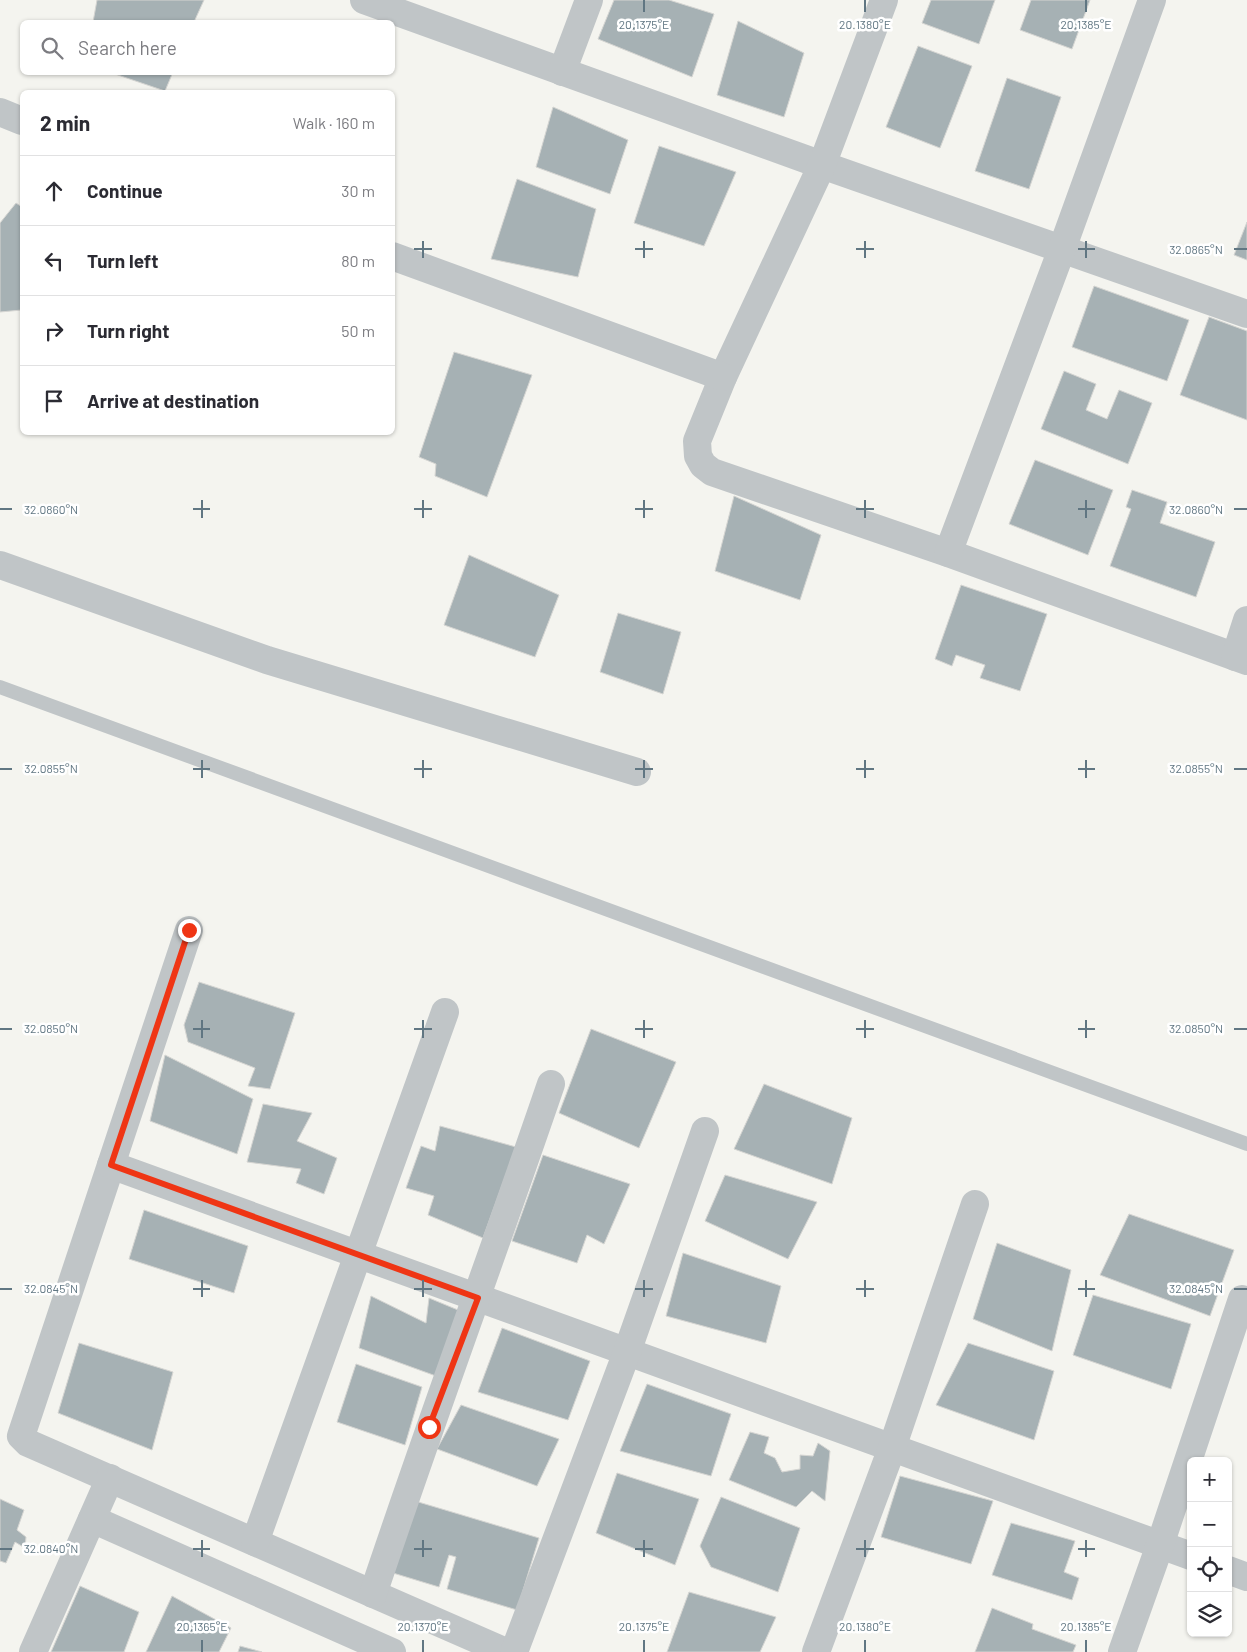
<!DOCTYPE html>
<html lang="en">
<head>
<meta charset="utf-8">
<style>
  :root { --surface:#fff; --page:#f7f7f7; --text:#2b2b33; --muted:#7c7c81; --line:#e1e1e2 }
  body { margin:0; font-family:Barlow,sans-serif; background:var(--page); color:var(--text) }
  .controls { position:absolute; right:15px; bottom:15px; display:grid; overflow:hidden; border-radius:8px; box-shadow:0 1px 4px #0004 }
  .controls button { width:45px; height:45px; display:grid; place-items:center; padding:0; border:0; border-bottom:1px solid var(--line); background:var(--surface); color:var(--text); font:25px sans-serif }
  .stop { position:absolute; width:15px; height:15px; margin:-11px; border:4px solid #ef3514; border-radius:50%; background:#fff }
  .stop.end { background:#ef3514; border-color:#fff; box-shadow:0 1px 5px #0008 }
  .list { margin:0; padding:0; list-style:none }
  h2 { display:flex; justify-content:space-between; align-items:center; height:65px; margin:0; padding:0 20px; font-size:21px }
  h2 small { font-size:16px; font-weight:400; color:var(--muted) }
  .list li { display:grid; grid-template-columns:32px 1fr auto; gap:15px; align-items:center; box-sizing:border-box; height:70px; padding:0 20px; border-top:1px solid var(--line) }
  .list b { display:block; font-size:19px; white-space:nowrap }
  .list em { font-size:16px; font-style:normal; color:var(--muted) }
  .icon { flex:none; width:28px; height:28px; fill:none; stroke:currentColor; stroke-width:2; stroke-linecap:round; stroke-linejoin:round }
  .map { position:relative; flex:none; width:1247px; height:1652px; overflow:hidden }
  .search { position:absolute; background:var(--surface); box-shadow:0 1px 4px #0004; left:20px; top:20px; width:375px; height:55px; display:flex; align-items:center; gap:12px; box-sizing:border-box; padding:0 18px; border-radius:8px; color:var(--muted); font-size:19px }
  .panel { position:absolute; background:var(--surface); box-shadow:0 1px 4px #0004; left:20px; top:90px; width:375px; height:345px; border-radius:8px }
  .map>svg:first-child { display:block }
  .building { fill:#a6b1b4; stroke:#d5d5d2 }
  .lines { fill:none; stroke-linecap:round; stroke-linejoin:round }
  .lane { stroke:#c0c5c7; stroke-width:14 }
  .street { stroke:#c0c5c7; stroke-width:28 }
  .route { stroke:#ef3514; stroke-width:6 }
  .ticks { fill:none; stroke:#607682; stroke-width:2 }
  .ticks-label { font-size:12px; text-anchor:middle; fill:#607682; stroke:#fff; stroke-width:5; stroke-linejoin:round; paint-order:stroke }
</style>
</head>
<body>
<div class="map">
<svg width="1247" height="1652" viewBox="0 0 1247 1652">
  <rect width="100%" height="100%" fill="#f4f4ef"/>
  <g class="building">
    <polygon points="97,0 204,0 194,22 93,22"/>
    <polygon points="614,0 669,0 714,14 692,77 598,39"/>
    <polygon points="931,0 995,0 979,44 922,23"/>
    <polygon points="1031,0 1090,0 1072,49 1020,30"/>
    <polygon points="738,21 804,53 784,117 717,95"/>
    <polygon points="918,46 972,66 940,148 886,127"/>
    <polygon points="109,72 173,72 165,91"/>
    <polygon points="1007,78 1061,97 1029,189 975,171"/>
    <polygon points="553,107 628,140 610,194 536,167"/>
    <polygon points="659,146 736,172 704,246 634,223"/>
    <polygon points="517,179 596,209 578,277 491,259"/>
    <polygon points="16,203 22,207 22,310 0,312 0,223"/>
    <polygon points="1247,222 1247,260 1234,255"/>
    <polygon points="1094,286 1189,320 1167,381 1072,347"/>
    <polygon points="1209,317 1247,331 1247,420 1180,395"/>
    <polygon points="454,352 532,375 487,497 435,476 436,464 419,457"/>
    <polygon points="1064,371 1096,384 1086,410 1107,419 1119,390 1152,403 1128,464 1041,429"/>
    <polygon points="1035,460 1113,490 1088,555 1009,524"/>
    <polygon points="1132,490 1167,502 1160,523 1215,542 1196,597 1110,566 1131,509 1126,507"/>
    <polygon points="734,496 821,535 800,600 715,571"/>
    <polygon points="469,555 559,595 535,657 444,625"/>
    <polygon points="961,585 1047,614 1020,691 980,678 985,665 956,655 952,666 935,659"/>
    <polygon points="618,613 681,632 663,694 600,672"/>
    <polygon points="199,982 295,1013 270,1089 248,1086 255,1068 188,1042 184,1025"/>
    <polygon points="591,1029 676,1062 639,1148 559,1113"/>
    <polygon points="165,1055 253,1099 237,1154 150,1121"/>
    <polygon points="764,1084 852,1118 832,1184 734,1149"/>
    <polygon points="263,1104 312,1113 297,1141 337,1158 324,1194 296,1183 301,1169 247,1162"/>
    <polygon points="440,1126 516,1147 483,1238 428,1215 434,1196 406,1188 421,1146 435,1151"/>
    <polygon points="543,1155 630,1184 604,1244 587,1235 577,1263 512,1241"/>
    <polygon points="725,1175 817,1202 788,1259 705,1221"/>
    <polygon points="144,1210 248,1246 234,1293 129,1259"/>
    <polygon points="1129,1214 1234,1250 1210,1316 1100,1275"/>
    <polygon points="997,1243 1071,1270 1052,1351 973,1319"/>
    <polygon points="683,1253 781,1286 766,1343 666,1316"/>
    <polygon points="1093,1295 1191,1324 1171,1389 1073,1355"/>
    <polygon points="371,1296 426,1323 429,1298 458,1310 436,1376 359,1348"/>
    <polygon points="502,1328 590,1361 568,1420 478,1392"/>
    <polygon points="79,1343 173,1372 152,1450 58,1413"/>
    <polygon points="968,1343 1054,1371 1034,1440 936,1405"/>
    <polygon points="356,1364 422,1387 405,1445 337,1422"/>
    <polygon points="647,1384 731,1414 711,1476 620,1451"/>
    <polygon points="461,1405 559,1439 537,1486 437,1449"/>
    <polygon points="750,1432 769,1437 764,1453 775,1458 782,1472 800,1469 800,1455 813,1456 818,1443 830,1451 825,1501 812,1491 796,1507 729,1480"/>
    <polygon points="617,1473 699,1499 675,1565 596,1533"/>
    <polygon points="900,1476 993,1501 971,1564 881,1537"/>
    <polygon points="721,1497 800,1528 778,1592 711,1567 700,1546"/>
    <polygon points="0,1499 24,1510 17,1530 26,1537 25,1548 15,1542 6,1563 0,1561"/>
    <polygon points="415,1501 539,1538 517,1610 447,1589 456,1557 449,1555 439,1587 393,1573"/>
    <polygon points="1011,1523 1075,1541 1064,1572 1079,1578 1072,1600 992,1575"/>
    <polygon points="80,1586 139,1612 124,1652 51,1652"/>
    <polygon points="689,1592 776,1617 760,1652 667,1652"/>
    <polygon points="172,1596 231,1628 219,1652 146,1652"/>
    <polygon points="992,1608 1033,1624 1032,1629 1076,1645 1073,1652 975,1652"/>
    <polygon points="240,1646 262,1652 238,1652"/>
  </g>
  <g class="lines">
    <polyline class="lane" points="0,687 1247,1144"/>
    <g class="street">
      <polyline points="364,0 822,165 1247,314"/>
      <polyline points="884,0 822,165 723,377 697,441 698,456 703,465 712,472 948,553 1247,661"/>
      <polyline points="562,72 589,0"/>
      <polyline points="0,112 22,121"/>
      <polyline points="392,256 723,377"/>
      <polyline points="948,553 1062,249 1152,0"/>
      <polyline points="0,565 267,660 637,772"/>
      <polyline points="1235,657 1247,620"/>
      <polyline points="189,930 21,1436 28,1443 506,1652"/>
      <polyline points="111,1165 1191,1556"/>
      <polyline points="92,1519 392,1652"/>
      <polyline points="255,1542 445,1012"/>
      <polyline points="1228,1570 1247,1577"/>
      <path d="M 373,1594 C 430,1423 493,1254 551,1084"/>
      <polyline points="33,1652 110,1478"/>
      <polyline points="514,1652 627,1352 705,1131"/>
      <polyline points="816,1652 892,1448 975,1204"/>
      <polyline points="1122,1652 1160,1545 1242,1299"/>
    </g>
  </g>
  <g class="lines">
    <polyline class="route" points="189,930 111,1165 478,1298 429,1427"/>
  </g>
  <path class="ticks" d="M 644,0 L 644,12M 865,0 L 865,12M 1086,0 L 1086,12M 423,241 L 423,258M 644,241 L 644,258M 865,241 L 865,258M 1086,241 L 1086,258M 414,249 L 432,249M 635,249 L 653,249M 856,249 L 874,249M 1078,249 L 1095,249M 1234,249 L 1247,249M 202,500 L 202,518M 423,500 L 423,518M 644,500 L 644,518M 865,500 L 865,518M 1086,500 L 1086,518M 0,509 L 12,509M 193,509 L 210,509M 414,509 L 432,509M 635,509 L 653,509M 856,509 L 874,509M 1078,509 L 1095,509M 1234,509 L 1247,509M 202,760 L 202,778M 423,760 L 423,778M 644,760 L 644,778M 865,760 L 865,778M 1086,760 L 1086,778M 0,769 L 12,769M 193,769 L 210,769M 414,769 L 432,769M 635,769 L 653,769M 856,769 L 874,769M 1078,769 L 1095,769M 1234,769 L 1247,769M 202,1020 L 202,1038M 423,1020 L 423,1038M 644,1020 L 644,1038M 865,1020 L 865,1038M 1086,1020 L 1086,1038M 0,1029 L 12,1029M 193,1029 L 210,1029M 414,1029 L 432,1029M 635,1029 L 653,1029M 856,1029 L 874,1029M 1078,1029 L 1095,1029M 1234,1029 L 1247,1029M 202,1280 L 202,1297M 423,1280 L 423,1297M 644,1280 L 644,1297M 865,1280 L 865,1297M 1086,1280 L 1086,1297M 0,1289 L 12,1289M 193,1289 L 210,1289M 414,1289 L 432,1289M 635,1289 L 653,1289M 856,1289 L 874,1289M 1078,1289 L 1095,1289M 1234,1289 L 1247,1289M 202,1540 L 202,1557M 423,1540 L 423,1557M 644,1540 L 644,1557M 865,1540 L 865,1557M 1086,1540 L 1086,1557M 0,1549 L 12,1549M 193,1549 L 210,1549M 414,1549 L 432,1549M 635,1549 L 653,1549M 856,1549 L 874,1549M 1078,1549 L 1095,1549M 202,1640 L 202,1652M 423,1640 L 423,1652M 644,1640 L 644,1652M 865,1640 L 865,1652M 1086,1640 L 1086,1652"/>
  <g class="ticks-label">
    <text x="644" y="29">20.1375°E</text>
    <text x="865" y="29">20.1380°E</text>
    <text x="1086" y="29">20.1385°E</text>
    <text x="1196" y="254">32.0865°N</text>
    <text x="51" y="514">32.0860°N</text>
    <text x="1196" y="514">32.0860°N</text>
    <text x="51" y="773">32.0855°N</text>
    <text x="1196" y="773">32.0855°N</text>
    <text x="51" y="1033">32.0850°N</text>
    <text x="1196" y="1033">32.0850°N</text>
    <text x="51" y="1293">32.0845°N</text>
    <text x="1196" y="1293">32.0845°N</text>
    <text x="51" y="1553">32.0840°N</text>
    <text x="202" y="1631">20.1365°E</text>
    <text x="423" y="1631">20.1370°E</text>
    <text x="644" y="1631">20.1375°E</text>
    <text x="865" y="1631">20.1380°E</text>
    <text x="1086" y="1631">20.1385°E</text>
  </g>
</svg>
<div class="controls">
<button>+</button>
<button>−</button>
<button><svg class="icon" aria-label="locate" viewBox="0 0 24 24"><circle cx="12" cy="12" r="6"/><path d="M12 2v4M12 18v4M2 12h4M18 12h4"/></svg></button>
<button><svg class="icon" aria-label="layers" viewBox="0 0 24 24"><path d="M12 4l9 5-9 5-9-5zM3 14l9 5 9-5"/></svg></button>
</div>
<div class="stop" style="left:429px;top:1427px"></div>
<div class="stop end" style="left:189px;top:930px"></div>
<div class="search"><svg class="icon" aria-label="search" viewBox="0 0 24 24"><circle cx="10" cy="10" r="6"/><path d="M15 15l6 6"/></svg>Search here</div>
<section class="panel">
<h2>2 min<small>Walk · 160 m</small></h2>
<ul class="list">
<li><svg class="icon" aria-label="ahead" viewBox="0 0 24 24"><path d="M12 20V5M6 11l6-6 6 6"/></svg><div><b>Continue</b></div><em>30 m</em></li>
<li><svg class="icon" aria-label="left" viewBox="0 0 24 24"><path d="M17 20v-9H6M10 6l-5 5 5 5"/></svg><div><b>Turn left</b></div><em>80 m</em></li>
<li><svg class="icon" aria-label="right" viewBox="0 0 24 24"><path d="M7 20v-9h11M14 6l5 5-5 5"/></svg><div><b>Turn right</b></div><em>50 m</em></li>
<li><svg class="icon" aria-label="arrive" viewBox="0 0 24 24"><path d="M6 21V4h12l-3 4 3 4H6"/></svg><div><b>Arrive at destination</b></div></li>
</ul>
</section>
</div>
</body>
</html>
